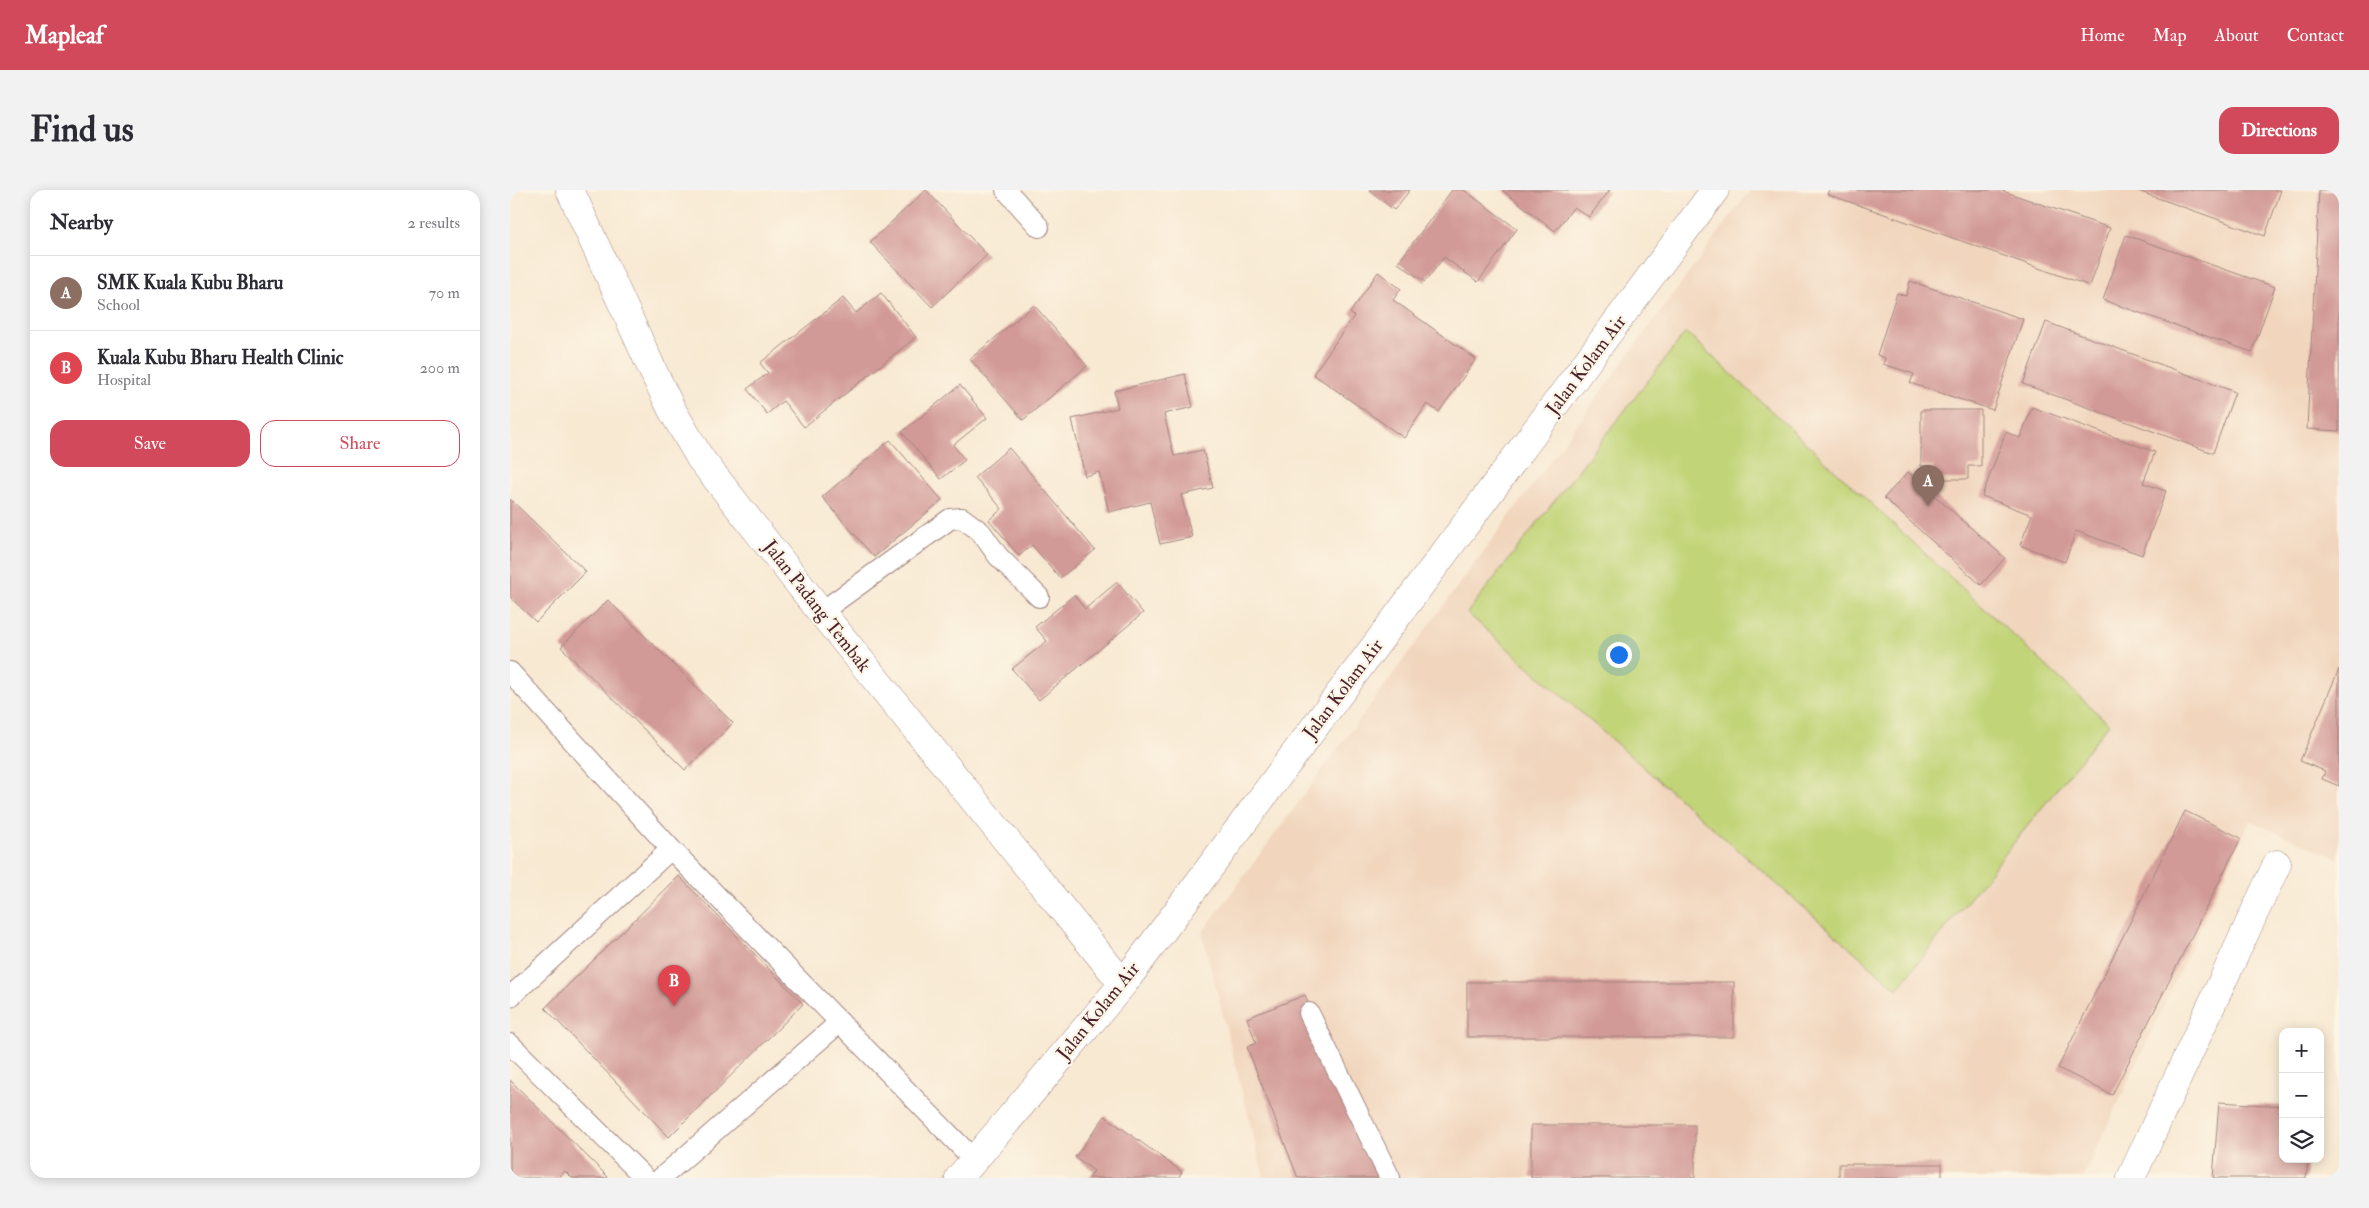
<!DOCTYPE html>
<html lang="en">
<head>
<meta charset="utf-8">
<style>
  :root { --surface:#fff; --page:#f2f2f3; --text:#2b2b33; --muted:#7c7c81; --line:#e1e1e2; --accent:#d1495b }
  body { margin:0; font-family:"IM FELL Double Pica",serif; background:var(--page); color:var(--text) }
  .controls { position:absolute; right:15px; bottom:15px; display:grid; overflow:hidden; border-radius:10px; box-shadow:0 2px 12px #0003 }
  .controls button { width:45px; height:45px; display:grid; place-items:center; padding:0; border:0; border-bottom:1px solid var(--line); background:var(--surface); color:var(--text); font:25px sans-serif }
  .you { position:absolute; left:1108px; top:464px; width:18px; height:18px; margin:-12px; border:4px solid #fff; border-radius:50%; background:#1a73e8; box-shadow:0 0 0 8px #1a73e833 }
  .badge { display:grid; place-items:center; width:32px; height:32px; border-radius:50%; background:var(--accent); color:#fff; font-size:16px; font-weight:700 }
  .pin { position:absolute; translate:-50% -41px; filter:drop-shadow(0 1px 2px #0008) }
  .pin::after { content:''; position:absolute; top:26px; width:18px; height:15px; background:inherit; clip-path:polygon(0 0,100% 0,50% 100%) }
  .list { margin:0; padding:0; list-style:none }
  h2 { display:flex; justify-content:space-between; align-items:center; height:65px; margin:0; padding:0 20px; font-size:21px }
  h2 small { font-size:16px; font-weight:400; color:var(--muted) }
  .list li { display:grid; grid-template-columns:32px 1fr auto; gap:15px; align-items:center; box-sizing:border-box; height:75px; padding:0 20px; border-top:1px solid var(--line) }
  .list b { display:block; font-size:19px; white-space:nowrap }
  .list p { margin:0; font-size:16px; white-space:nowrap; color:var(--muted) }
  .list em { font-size:16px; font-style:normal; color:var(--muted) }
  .actions { display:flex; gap:10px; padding:15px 20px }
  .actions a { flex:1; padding:11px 0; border:1px solid var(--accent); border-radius:15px; text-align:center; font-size:18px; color:var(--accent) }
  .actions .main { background:var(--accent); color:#fff }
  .icon { flex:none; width:28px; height:28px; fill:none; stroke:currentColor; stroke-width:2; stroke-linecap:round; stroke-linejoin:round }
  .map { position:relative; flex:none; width:1829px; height:988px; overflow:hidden; border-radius:15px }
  header { display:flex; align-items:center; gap:30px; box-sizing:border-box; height:70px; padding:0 25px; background:var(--accent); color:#fff }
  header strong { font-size:24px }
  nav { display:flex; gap:28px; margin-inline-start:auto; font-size:18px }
  .intro { display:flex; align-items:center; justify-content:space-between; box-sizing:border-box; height:120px; padding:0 30px }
  h1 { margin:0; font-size:35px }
  .button { padding:12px 22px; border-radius:15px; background:var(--accent); color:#fff; font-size:18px; font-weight:700 }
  main { display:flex; gap:30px; padding:0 30px }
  aside { flex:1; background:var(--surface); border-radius:15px; box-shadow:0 2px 12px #0003 }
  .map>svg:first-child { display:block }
  .built { fill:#f1d5bd }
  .green { fill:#c1d477; stroke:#867a51 }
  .building { fill:#d29a96 }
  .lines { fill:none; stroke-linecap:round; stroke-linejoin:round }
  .service-casing { stroke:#a1847f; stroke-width:22 }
  .minor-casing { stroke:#a1847f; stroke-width:29 }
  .tertiary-casing { stroke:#a1847f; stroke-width:29 }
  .service { stroke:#fff; stroke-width:20 }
  .minor { stroke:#fff; stroke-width:28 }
  .tertiary { stroke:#fff; stroke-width:28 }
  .labels { text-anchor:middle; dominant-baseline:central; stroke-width:4.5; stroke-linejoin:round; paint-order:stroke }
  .street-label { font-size:19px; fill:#4a1f2b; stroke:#fcf5e5 }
</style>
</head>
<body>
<header>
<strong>Mapleaf</strong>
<nav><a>Home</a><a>Map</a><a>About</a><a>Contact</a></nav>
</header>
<div class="intro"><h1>Find us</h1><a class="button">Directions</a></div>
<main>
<aside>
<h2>Nearby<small>2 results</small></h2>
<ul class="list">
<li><span class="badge" style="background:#8d6e63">A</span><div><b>SMK Kuala Kubu Bharu</b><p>School</p></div><em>70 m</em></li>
<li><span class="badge" style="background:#e0444e">B</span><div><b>Kuala Kubu Bharu Health Clinic</b><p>Hospital</p></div><em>200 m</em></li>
</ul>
<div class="actions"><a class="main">Save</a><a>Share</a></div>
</aside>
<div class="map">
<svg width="1829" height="988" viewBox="0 0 1829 988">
  <rect width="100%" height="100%" fill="#fcf5e5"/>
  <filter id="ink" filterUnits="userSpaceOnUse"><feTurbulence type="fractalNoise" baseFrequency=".02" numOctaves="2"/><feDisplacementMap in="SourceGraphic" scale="10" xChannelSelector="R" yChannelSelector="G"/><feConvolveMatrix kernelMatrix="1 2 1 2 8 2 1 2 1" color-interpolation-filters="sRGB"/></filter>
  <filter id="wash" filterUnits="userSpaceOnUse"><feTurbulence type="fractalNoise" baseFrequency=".0096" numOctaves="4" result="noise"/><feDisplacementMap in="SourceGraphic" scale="20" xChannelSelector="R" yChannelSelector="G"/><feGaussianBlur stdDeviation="1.12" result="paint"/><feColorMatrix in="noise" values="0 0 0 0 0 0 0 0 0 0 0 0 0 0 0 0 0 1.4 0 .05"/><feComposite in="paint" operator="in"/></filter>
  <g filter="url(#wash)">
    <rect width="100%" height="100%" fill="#f8e9d3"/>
    <polygon class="built" points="1240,0 1829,0 1829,669 1740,631 1573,988 754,988 692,743"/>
    <polygon class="green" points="1176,142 1599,534 1387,799 957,423"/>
    <g id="blocks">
      <g class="building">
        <polygon points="416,0 477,65 422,117 360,52"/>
        <polygon points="859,0 900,0 884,20"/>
        <polygon points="942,0 954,0 1007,39 968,92 934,67 915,92 888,73"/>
        <polygon points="992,0 1100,0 1079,27 1064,17 1045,41"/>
        <polygon points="1319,0 1490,0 1600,38 1580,96 1317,4"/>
        <polygon points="1625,0 1771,0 1755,46"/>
        <polygon points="1809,0 1829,0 1829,241 1797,239"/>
        <polygon points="1616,45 1765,97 1742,162 1593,110"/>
        <polygon points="868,82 891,99 883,110 966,169 929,222 917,214 894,248 803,184 844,126 840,123"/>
        <polygon points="1400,91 1513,129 1483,220 1400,193 1404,184 1373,174 1375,168 1367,165 1387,103 1396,106"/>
        <polygon points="371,103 406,147 294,237 273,211 257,224 237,199 258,183 250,173 333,108 346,123"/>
        <polygon points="524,115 577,176 513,230 460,169"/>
        <polygon points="1536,132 1725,202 1703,263 1513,194"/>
        <polygon points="675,184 683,217 654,224 664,266 693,260 703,298 671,305 682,347 650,354 640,312 599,322 589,282 575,286 562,229 608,218 604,201"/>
        <polygon points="450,195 477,228 443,255 455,270 431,289 392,242"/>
        <polygon points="1522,217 1645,262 1633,293 1656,301 1632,365 1566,341 1555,372 1510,355 1522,325 1472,306 1496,242 1510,248"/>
        <polygon points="1411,220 1471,220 1471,276 1458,276 1458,289 1423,289 1423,276 1411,276"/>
        <polygon points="380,250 432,310 364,367 312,307"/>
        <polygon points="499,258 585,360 550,388 522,355 509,366 479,330 492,319 465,287"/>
        <polygon points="1398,282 1495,368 1471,395 1374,308"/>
        <polygon points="0,309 76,382 26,432 0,407"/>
        <polygon points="607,392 633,423 529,510 502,479 537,451 525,437 564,405 575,419"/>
        <polygon points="98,410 223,533 175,580 51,457"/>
        <polygon points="1829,479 1829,596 1812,589 1815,581 1790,571"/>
        <polygon points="1675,621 1731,648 1602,905 1548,878"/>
        <polygon points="169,686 293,814 159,947 35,818"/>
        <rect x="957" y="792" width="267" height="55"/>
        <polygon points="795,805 868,988 788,988 737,857 746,853 737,828"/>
        <polygon points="0,890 99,988 62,988 55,981 48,988 0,988"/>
        <polygon points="1709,912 1773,916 1773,969 1798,969 1796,988 1703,988"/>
        <polygon points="595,926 672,982 668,988 579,988 584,981 565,967"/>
        <rect x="1021" y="935" width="164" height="53"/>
        <rect x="1329" y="974" width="103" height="14"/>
      </g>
    </g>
  </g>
  <g filter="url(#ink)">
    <use href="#blocks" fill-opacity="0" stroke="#a1847f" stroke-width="1"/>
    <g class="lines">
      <defs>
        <g id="service">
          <polyline points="496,0 529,37"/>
          <polyline points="311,422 440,329 452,328 471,342 488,366 529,407"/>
          <polyline points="0,482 161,659 464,970"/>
          <polyline points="0,807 161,659"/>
          <polyline points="799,823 880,988"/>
          <polyline points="0,854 135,988"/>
          <polyline points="151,988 330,832"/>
        </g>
        <polyline id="minor" points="1621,988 1767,674"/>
        <g id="tertiary">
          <polyline points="60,0 144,183 162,220 190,268 311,422 613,794"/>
          <polyline points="449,988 613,794 1205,0"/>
        </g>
      </defs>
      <use href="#service" class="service-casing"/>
      <use href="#minor" class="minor-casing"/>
      <use href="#tertiary" class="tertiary-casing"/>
      <use href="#service" class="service"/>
      <use href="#minor" class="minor"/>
      <use href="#tertiary" class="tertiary"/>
    </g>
  </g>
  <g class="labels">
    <g class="street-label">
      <text transform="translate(1076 175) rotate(-53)">Jalan Kolam Air</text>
      <text transform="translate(307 416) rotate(52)">Jalan Padang Tembak</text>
      <text transform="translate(833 499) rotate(-53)">Jalan Kolam Air</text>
      <text transform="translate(588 821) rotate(-51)">Jalan Kolam Air</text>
    </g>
  </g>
</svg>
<div class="controls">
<button>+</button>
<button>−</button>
<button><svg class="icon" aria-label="layers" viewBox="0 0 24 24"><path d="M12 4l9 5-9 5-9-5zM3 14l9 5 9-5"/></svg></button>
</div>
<div class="you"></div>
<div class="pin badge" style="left:1418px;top:316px;background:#8d6e63">A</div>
<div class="pin badge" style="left:164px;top:816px;background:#e0444e">B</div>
</div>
</main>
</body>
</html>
